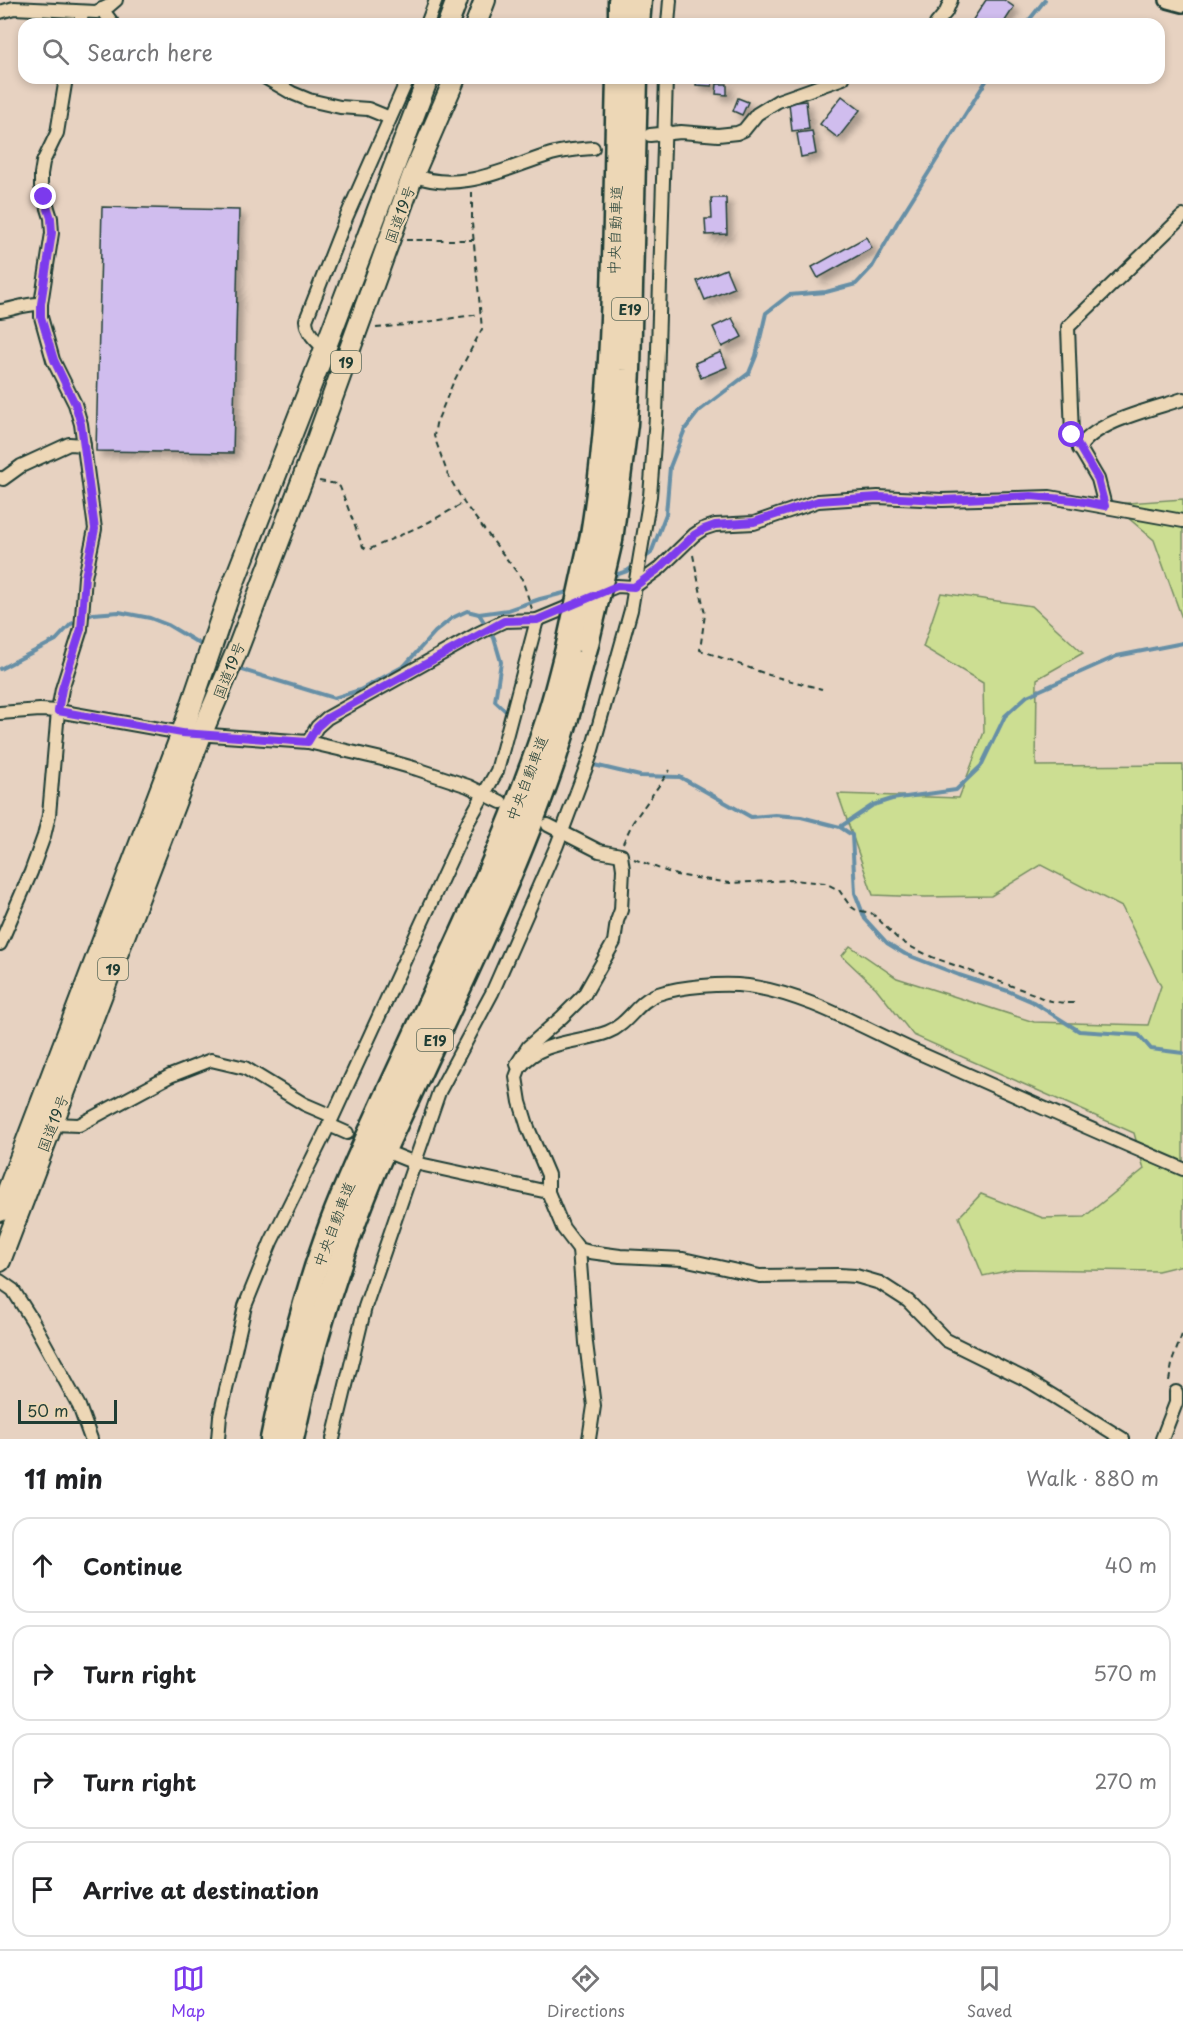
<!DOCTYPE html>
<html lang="en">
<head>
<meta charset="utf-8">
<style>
  :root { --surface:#fff; --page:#f2f2f2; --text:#202124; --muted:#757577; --line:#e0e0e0; --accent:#7c3aed }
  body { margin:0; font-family:"Playpen Sans","Klee One",sans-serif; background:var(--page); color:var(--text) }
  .scale { position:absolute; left:18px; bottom:15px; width:99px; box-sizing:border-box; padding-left:6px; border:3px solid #1f3d34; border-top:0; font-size:16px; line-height:21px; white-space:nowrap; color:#1f3d34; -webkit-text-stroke:4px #edd7b6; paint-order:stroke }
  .stop { position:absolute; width:18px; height:18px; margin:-14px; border:4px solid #7c3aed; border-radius:50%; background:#fff }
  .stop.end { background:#7c3aed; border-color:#fff; box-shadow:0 2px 6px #0008 }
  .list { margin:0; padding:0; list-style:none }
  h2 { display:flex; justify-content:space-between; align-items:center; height:78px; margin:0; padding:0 24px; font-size:26px }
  h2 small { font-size:20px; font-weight:400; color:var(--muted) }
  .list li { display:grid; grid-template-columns:39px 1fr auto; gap:18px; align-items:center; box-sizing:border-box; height:96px; margin:0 12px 12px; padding:0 12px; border:2px solid var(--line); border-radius:18px }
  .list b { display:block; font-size:22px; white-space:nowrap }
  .list em { font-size:20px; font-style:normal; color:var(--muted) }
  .icon { flex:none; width:33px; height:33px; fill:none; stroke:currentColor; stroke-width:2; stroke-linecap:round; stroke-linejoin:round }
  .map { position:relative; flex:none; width:1183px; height:1439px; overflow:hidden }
  .search { position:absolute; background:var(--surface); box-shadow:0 3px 9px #0003; left:18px; right:18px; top:18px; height:66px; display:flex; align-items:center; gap:15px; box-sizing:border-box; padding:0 21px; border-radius:18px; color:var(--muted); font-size:22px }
  .sheet { height:510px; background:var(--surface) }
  nav { display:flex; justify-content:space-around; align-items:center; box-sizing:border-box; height:84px; border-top:2px solid var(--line); background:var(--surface); font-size:16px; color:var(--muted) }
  nav a { display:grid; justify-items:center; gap:3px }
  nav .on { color:var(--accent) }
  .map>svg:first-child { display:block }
  .green { fill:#ccde92; stroke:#768e63; stroke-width:1.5 }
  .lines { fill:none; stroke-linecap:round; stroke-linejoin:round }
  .stream { stroke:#668fa6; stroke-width:4 }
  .building { fill:#d0bdee; stroke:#1f3d34; stroke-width:1.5; filter:url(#shadow) }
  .minor-casing { stroke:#1f3d34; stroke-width:16 }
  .tertiary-casing { stroke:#1f3d34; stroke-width:20 }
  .trunk-casing { stroke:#1f3d34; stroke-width:24 }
  .motorway-casing { stroke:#1f3d34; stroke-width:27 }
  .path { stroke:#1f3d34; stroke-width:2; stroke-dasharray:6 4.5; stroke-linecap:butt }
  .minor { stroke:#edd7b6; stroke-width:12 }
  .tertiary { stroke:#edd7b6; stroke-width:15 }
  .trunk { stroke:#edd7b6; stroke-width:20 }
  .motorway { stroke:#edd7b6; stroke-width:22 }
  .motorway-bridge-casing { stroke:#1f3d34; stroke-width:27; stroke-linecap:butt }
  .motorway-bridge { stroke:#edd7b6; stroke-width:22 }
  .route { stroke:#7c3aed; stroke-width:8 }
  .labels { text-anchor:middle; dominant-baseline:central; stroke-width:4.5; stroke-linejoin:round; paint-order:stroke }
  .shield { fill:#edd7b6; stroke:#5d6b5b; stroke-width:1.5 }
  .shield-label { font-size:14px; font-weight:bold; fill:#1f3d34 }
  .street-label { font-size:15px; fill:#1f3d34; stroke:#edd7b6 }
</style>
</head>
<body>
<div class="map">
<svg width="1183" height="1439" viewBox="0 0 1183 1439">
  <defs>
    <filter id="shadow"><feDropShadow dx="5.5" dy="5.5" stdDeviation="3" flood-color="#0004"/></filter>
  </defs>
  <rect width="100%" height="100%" fill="#e7d2c1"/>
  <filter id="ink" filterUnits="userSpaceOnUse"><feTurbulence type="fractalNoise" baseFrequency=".0167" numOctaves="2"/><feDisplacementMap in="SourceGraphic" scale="12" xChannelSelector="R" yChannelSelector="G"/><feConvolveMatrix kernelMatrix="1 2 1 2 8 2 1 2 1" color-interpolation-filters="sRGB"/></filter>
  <g filter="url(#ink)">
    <g class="green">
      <polygon points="1183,499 1183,621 1154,540 1112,504"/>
      <polygon points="941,593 1032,606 1083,653 1037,679 1036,766 1183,765 1183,1265 1158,1271 1016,1269 983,1276 959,1217 981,1194 1043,1218 1084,1217 1144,1169 1134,1133 913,1035 876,988 842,956 850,946 897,978 1034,1022 1148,1025 1161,986 1122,907 1041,865 991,896 925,897 873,895 838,794 959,798 984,732 983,683 923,647"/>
    </g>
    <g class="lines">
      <g class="stream">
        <polyline points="1026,24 1045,0"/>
        <polyline points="644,558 651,553 666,514 670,467 685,429 699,411 749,373 756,356 766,313 789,295 826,292 856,284 872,267 897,223 988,78"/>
        <polyline points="610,577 627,571 635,565"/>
        <polyline points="479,614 494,638 501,662 495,701 508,713"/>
        <polyline points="236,668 334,698 360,690 404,666 435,632 452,618 467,611 479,614 508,610 540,599 572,591"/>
        <polyline points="0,669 56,640 71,624 93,614 119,612 150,618 168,625 205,647"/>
        <polyline points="594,765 640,776 680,777 751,817 775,815 801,817 840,827 852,835 855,893 865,919 887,943 905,954 959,975 1008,991 1033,1002 1079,1031 1139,1035 1151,1049 1183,1053"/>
        <polyline points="840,827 873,805 892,799 956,790 981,766 1005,716 1027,696 1117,656 1183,643"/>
      </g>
    </g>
    <g class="building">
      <polygon points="986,0 1004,0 1014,7 1003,24 970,24"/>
      <polygon points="697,78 713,78 712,86 696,85"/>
      <polygon points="717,84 727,84 727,95 716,94"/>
      <polygon points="842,96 860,110 838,138 820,124"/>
      <polygon points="738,98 748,102 742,115 733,111"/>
      <polygon points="806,101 809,129 792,131 789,103"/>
      <polygon points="812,131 816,154 801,157 797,133"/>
      <polygon points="711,198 726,198 727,234 706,235 705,219 712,219"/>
      <polygon points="102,207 239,210 233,453 96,451"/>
      <polygon points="866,237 872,248 818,278 812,267"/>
      <polygon points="726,269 734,288 705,300 697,281"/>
      <polygon points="732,318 742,337 722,347 713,327"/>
      <polygon points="721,352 727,367 701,378 695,363"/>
    </g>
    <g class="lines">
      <defs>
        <g id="minor">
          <polyline points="102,9 113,24"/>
          <polyline points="0,12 14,8 96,12 109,6 116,0"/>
          <polyline points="79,24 83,12"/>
          <polyline points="427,24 436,0"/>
          <polyline points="668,24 670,0"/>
          <polyline points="936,24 946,12 951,0"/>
          <polyline points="266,78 292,93 309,100 340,107 368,109 390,118"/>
          <polyline points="650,135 681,132 718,135 737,133 744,130 757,114 778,101 843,78"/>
          <path d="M 413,175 C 461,194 506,168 551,154 C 565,150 579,149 593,148"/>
          <path d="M 0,311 C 14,309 27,303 41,304"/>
          <path d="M 325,349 C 315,340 307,333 306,320 L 346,218 L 408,78"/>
          <path d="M 1079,449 C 1094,421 1154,409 1183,399"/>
          <polyline points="0,478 3,479 21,466 69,444 84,445"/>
          <polyline points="1105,506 1098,479 1072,435 1068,327 1183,216"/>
          <polyline points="596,595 617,586 634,587 660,568 694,535 703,529 715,525 754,523 818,501 878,497 942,500 1050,497 1183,521"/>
          <polyline points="0,713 40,710 58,711 182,733 308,742 382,759 417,769 468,786 501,802"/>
          <polyline points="308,742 317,727 327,718 479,633 504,621 537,620 578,603"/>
          <polyline points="548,825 599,851 621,855 623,869 621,910 617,921 614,942 584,995 562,1017 528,1047 517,1064 519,1069 516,1077 520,1102 528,1128 548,1175 548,1192 563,1228 579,1249 590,1252 620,1256 683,1259 760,1276 839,1275 856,1276 880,1283 908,1301 946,1340 1029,1381 1123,1439"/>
          <polyline points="0,944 31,872 44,836 49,815 58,711 62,689 81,629 85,577 95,529 81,424 75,404 53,360 41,317 41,304 52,233 51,218 41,186 41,174 43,162 57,133 66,78"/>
          <path d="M 521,1066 C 541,1040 580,1043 608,1032 C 629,1024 637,1001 658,994 C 682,986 723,983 748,986 C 807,994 863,1028 917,1052 C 1005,1091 1094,1131 1183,1169"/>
          <polyline points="52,1124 79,1125 170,1076 211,1060 245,1068 304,1104 332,1116"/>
          <polyline points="329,1125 347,1133"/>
          <polyline points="395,1155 415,1163 548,1192"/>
          <polyline points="579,1249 586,1343 594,1406 589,1439"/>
          <polyline points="0,1281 13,1290 32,1320 79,1406 91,1439"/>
          <polyline points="218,1439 220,1416 245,1306 271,1242 329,1125 468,822 497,771 537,620"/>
          <polyline points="333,1439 365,1307 439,1092 492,993 557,845 590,757 631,610 650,496 656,417 666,78"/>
          <polyline points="1162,1439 1176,1403 1176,1392"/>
        </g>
        <polyline id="tertiary" points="1168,0 1183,4"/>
        <g id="trunk">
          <polyline points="448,24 457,0"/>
          <polyline points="476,24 485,0"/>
          <polyline points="0,1211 182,733 229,595 323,354 428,78"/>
          <polyline points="0,1261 201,735 238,648 302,481 413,175 455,78"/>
        </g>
        <g id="motorway">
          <polyline points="620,24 620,0"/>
          <polyline points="638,24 640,0"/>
          <path d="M 592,535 C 616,385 614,230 618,78"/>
          <polyline points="611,540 626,424 629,370 636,78"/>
          <path d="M 272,1439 C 287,1366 305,1294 331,1224 C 353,1166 380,1110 406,1054 C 457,943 512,831 549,715 C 556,693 561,671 567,649"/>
          <path d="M 292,1439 C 311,1347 339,1257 375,1170 C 388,1140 403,1110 417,1079 C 464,977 515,874 552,766 C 566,726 576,685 587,644"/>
        </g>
      </defs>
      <use href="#minor" class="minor-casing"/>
      <use href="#tertiary" class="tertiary-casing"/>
      <use href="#trunk" class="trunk-casing"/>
      <use href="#motorway" class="motorway-casing"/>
      <g class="path">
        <polyline points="472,192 472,223 482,329 453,383 436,424 434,436 448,475 464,503 522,579 532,609"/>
        <polyline points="406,240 474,240"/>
        <path d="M 376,328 C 411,325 445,319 480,314"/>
        <polyline points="319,481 337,484 340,487 363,547 368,550 429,522 464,503"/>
        <polyline points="693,555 705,614 700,650 769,675 822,689"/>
        <polyline points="623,843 633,822 670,770"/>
        <path d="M 634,859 L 676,875 L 730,883 L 792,880 L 825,883 L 839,890 L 850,906 L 856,910 L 871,913 L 875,916 L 897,938 L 909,946 L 932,957 L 1034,994 C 1048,1002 1059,1003 1075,1003"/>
        <polyline points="1169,1381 1173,1359 1183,1332"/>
      </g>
      <use href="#minor" class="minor"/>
      <use href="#tertiary" class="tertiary"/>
      <use href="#trunk" class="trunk"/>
      <use href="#motorway" class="motorway"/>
      <defs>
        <g id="motorway-bridge">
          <polyline points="587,644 611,540"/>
          <polyline points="567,649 592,535"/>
        </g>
      </defs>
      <use href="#motorway-bridge" class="motorway-bridge-casing"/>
      <use href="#motorway-bridge" class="motorway-bridge"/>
    </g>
  </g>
  <g class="lines" filter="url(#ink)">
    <polyline class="route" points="44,197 51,218 52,233 41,304 41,317 54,360 75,404 81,424 95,529 85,577 81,629 62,689 58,711 182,733 308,742 317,727 327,718 504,621 537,620 617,586 634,587 660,568 694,535 704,529 715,525 754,522 818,501 878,497 942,500 1031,496 1074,500 1105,506 1098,479 1072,435"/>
  </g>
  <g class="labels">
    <g class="shield">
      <rect x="612" y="298" width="36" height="22" rx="4.5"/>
      <rect x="331" y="351" width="30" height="22" rx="4.5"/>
      <rect x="98" y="958" width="30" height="22" rx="4.5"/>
      <rect x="417" y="1029" width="36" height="22" rx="4.5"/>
    </g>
    <g class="shield-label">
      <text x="630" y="309">E19</text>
      <text x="346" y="362">19</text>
      <text x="113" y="969">19</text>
      <text x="435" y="1040">E19</text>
    </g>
    <g class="street-label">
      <text transform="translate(399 214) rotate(-70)">国道19号</text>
      <text transform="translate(614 230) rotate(-88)">中央自動車道</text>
      <text transform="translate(228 670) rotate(-68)">国道19号</text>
      <text transform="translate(526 778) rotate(-69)">中央自動車道</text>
      <text transform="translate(52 1123) rotate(-69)">国道19号</text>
      <text transform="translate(333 1224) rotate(-69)">中央自動車道</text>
    </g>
  </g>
</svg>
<div class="scale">50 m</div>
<div class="stop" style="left:1072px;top:435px"></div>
<div class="stop end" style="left:44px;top:197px"></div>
<div class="search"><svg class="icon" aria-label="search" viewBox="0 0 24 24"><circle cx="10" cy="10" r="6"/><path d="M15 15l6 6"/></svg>Search here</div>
</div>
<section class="sheet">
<h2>11 min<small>Walk · 880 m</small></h2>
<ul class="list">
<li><svg class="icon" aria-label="ahead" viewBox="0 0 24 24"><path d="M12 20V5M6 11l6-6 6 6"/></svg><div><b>Continue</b></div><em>40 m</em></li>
<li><svg class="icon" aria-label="right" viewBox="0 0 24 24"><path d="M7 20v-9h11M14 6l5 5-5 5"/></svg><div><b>Turn right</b></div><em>570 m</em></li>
<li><svg class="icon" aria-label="right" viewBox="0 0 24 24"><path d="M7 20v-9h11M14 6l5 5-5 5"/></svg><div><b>Turn right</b></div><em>270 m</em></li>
<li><svg class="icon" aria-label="arrive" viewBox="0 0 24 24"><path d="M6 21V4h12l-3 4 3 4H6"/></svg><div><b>Arrive at destination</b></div></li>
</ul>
</section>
<nav>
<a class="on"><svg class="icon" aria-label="map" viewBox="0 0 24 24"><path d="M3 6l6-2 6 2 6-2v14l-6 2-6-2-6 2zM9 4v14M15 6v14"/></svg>Map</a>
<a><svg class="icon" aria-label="directions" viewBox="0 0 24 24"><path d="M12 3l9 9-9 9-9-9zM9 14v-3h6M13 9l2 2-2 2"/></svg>Directions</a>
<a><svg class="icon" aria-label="saved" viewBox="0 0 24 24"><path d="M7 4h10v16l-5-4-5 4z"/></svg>Saved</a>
</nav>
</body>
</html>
